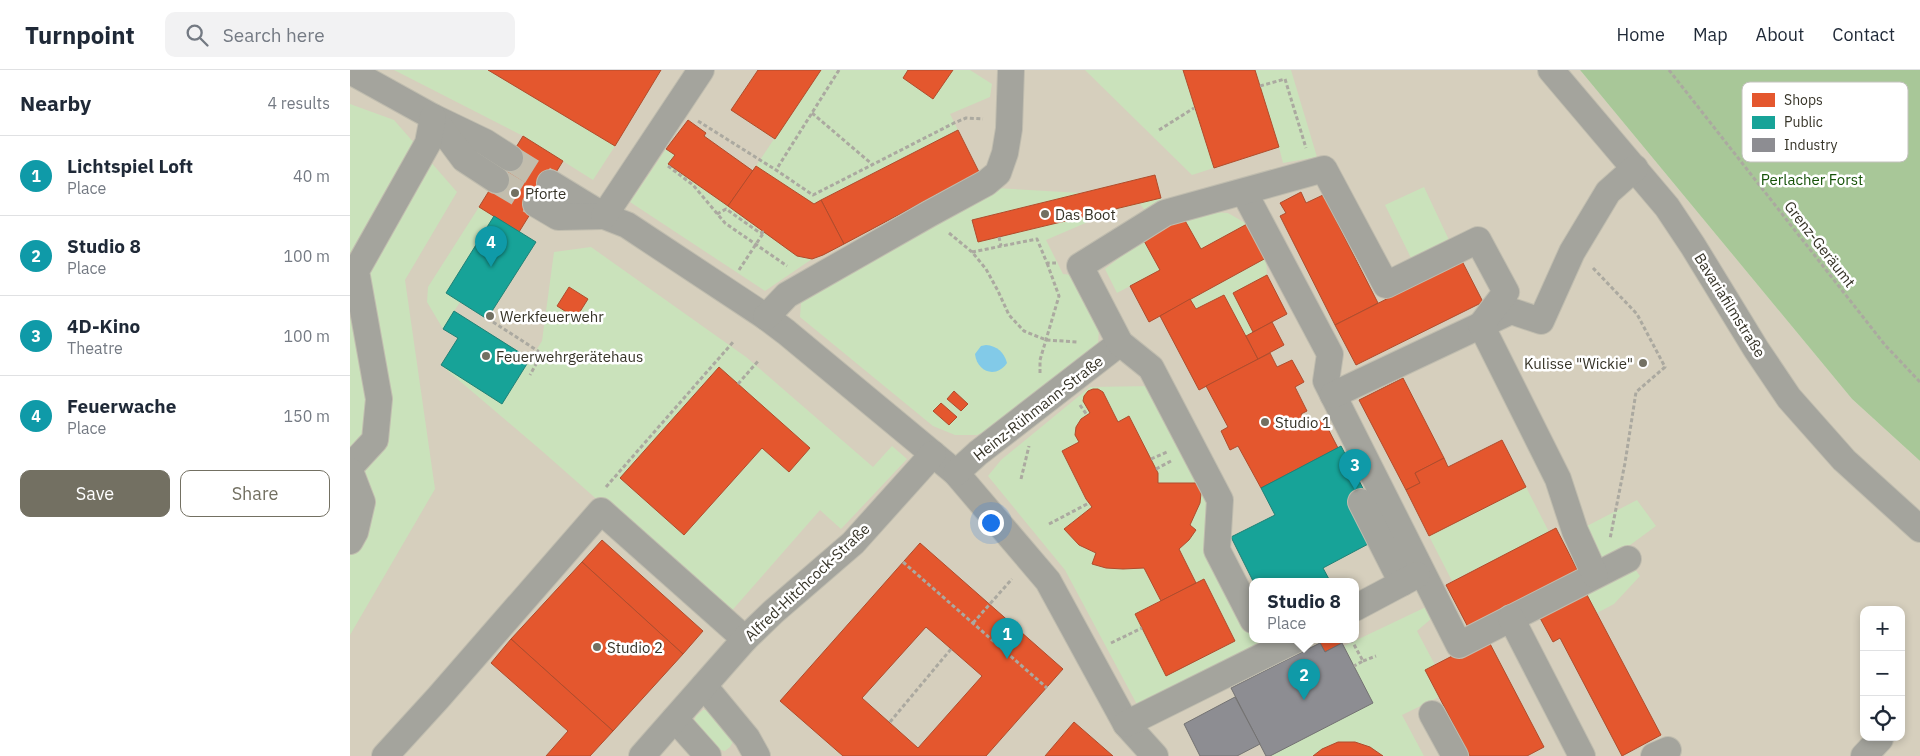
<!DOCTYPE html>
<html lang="en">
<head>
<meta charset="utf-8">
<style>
  :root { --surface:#fff; --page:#f2f2f3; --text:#1f2937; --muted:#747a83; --line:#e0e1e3; --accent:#737062 }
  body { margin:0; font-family:"IBM Plex Sans",sans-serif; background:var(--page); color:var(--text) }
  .controls { position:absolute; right:15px; bottom:15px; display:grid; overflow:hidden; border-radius:10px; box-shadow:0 2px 8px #0003 }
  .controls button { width:45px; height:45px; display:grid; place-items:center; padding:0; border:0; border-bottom:1px solid var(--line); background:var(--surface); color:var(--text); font:25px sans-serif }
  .you { position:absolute; left:640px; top:452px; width:18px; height:18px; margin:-12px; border:4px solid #fff; border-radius:50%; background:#1a73e8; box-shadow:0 0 0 8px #1a73e833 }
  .badge { display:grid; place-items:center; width:32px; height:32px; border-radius:50%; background:var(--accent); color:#fff; font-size:16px; font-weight:700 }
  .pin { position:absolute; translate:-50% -41px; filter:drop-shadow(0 1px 2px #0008) }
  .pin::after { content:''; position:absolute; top:26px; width:18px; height:15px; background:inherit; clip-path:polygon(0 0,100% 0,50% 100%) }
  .popup { position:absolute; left:899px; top:508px; width:110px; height:65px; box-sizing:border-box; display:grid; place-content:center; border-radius:10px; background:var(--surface); filter:drop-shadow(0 1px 4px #0005); font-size:16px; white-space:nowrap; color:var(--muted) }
  .popup b { font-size:19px; color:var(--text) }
  .popup::after { content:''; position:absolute; left:50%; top:100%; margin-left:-10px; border:10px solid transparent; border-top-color:var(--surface) }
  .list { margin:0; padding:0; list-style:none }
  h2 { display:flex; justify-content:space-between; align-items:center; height:65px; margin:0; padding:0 20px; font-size:21px }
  h2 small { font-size:16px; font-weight:400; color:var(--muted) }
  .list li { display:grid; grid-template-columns:32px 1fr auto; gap:15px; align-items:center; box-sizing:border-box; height:80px; padding:0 20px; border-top:1px solid var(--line) }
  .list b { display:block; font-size:19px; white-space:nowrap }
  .list p { margin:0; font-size:16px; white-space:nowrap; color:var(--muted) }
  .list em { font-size:16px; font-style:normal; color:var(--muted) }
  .actions { display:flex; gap:10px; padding:15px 20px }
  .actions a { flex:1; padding:11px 0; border:1px solid var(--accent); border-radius:10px; text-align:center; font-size:18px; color:var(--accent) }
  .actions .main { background:var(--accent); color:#fff }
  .icon { flex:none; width:28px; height:28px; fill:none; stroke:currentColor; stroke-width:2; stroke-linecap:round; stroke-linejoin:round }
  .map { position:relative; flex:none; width:1570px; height:686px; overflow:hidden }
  header { display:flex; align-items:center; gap:30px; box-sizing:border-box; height:70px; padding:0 25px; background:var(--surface); border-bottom:1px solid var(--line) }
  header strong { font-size:24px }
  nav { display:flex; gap:28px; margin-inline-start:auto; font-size:18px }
  .search { width:350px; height:45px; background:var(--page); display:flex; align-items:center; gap:12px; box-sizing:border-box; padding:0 18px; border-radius:10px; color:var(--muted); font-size:19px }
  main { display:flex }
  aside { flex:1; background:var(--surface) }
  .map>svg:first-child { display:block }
  .commercial { fill:#d6cfbd; fill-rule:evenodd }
  .green { fill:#cae2bb }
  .forest { fill:#a8c798 }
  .water { fill:#82cae8 }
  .shops { fill:#e4572e; stroke:#b04c2c; fill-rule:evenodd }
  .public { fill:#17a398; stroke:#208176 }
  .industry { fill:#8d8d92; stroke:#737272 }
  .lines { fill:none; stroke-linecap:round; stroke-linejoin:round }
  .minor-tunnel { stroke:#c2bdad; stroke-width:26; stroke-dasharray:26 13; stroke-linecap:butt }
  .minor-casing { stroke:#c0bdaf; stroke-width:28 }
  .path { stroke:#aba9a0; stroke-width:3; stroke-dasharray:4 2.5; stroke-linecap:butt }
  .minor { stroke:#a4a49d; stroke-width:26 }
  .poi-dot { fill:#737062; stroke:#fff; stroke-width:2 }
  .labels { text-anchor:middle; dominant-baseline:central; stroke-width:5; stroke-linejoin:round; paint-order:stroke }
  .park-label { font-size:15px; fill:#165309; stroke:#fff }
  .poi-label { font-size:15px; fill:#363327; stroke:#fff; text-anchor:start }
  .street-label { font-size:15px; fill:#363327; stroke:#fff }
  .key { fill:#fff; stroke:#c3c2be; stroke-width:1 }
  .key-label { font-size:14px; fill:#363327 }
</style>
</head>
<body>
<header>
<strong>Turnpoint</strong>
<div class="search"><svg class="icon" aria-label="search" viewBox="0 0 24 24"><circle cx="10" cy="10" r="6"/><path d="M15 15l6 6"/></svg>Search here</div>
<nav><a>Home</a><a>Map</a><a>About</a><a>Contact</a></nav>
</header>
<main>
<aside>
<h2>Nearby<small>4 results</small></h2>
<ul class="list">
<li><span class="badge" style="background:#0f9aa8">1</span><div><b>Lichtspiel Loft</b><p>Place</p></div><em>40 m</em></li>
<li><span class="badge" style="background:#0f9aa8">2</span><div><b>Studio 8</b><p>Place</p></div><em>100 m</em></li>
<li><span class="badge" style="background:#0f9aa8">3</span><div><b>4D-Kino</b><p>Theatre</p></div><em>100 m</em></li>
<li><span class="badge" style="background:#0f9aa8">4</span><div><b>Feuerwache</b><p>Place</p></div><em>150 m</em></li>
</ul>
<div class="actions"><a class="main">Save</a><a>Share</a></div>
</aside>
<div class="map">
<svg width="1570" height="686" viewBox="0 0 1570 686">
  <rect width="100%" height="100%" fill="#e5e0cf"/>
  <path class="commercial" d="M 0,0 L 1230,0 L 1502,329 L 1570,391 L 1570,686 L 0,686 ZM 903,511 L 1005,511 L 1005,569 L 903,569 ZM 1514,540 L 1551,540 L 1551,667 L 1514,667 Z"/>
  <g class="green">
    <polygon points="44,0 138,0 265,76 243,110 173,66"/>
    <polygon points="408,0 620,0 642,14 640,27 600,44 608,60 464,134 406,96 424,69 381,40"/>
    <polygon points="735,0 941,0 967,87 933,93 929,77 842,105"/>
    <polygon points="0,34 44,50 107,122 55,210 85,419 0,565"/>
    <polygon points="316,79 325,85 319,94 436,177 462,189 415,221 280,132"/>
    <polygon points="805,105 813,137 797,143 790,134 768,139 696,170 713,204 722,205 749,259 748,274 648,355 627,365 605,365 583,356 450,247 451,233 465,220 645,118 731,123"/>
    <polygon points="1074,117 1099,170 1061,188 1035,135"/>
    <polygon points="129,137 144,146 96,223 110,232 93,259 77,232 78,217"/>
    <polygon points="862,142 878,143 897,154 851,179 833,147"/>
    <polygon points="793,169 810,200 767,223 755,199"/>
    <polygon points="241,177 396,287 523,397 542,376 557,389 491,459 470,440 378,545 192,381 91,295 152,334 192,271 204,182"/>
    <polygon points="916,188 917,205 883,223 903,262 896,266 874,225 846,239 840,229"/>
    <polygon points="804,316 858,420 903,558 903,569 908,569 915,581 791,642 715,500 638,406 651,390 740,317"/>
    <polygon points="1176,417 1199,462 1102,511 1079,466"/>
    <polygon points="1287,430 1306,456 1272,481 1290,506 1264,534 1247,543 1236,523 1237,456"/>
    <polygon points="1076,537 1082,548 1067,561 1085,595 1075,600 1089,627 1052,645 1074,686 920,686 1023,633 994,576"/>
    <polygon points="353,640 365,640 384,670 380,677 375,681 366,679 343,655 346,646"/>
  </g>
  <polygon class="forest" points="1230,0 1570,0 1570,391 1502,329"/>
  <path class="water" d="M 636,275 C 647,276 654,282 657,293 C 646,309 627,302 625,284 L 631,276 Z"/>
  <g class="shops">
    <polygon points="138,0 311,0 265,76"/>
    <polygon points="408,0 471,0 425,69 381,40"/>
    <polygon points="558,0 603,0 583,29 553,8"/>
    <polygon points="833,0 905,0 929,77 864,98"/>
    <polygon points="338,50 356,63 354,66 403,101 378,136 318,94 325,85 316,79"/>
    <polygon points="608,60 629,102 494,174 471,130"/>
    <polygon points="173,66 213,91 169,162 129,137"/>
    <polygon points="406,96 464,134 471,130 494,174 473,185 462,189 447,186 378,136"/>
    <polygon points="805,105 811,128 628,172 622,150"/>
    <polygon points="951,122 956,133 973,125 1028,233 985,255 930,146 936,143 930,133"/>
    <polygon points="833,147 851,179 897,154 916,188 799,252 780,216 810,200 793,169"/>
    <polygon points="1112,191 1133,232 1006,295 985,255"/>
    <polygon points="917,205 937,244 903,262 883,223"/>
    <polygon points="219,217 238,229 226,248 207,236"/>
    <polygon points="874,225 908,289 849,320 810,246 840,229 846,239"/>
    <polygon points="922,252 934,275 908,289 896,266"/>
    <polygon points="920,283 927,297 942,290 954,312 945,317 957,341 951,344 958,356 973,349 988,378 911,418 888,376 880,380 871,361 878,357 856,316"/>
    <polygon points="369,297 460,378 439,402 412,378 334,465 270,408"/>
    <polygon points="1053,308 1094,388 1065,403 1070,413 1056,420 1009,330"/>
    <polygon points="743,319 748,319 753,322 768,352 779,346 808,403 808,413 852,413 850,433 840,455 846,460 839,470 829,479 846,513 811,531 794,498 773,499 756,498 742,494 746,483 729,475 714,459 742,437 736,429 712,381 729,372 725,365 726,357 731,349 740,343 733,331 734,326 738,321"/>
    <polygon points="604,321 618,334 611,341 597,329"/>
    <polygon points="591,333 607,347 599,355 583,341"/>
    <polygon points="1152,370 1176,417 1079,466 1056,420 1070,413 1065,403 1094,388 1098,397"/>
    <polygon points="1206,458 1230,505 1120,561 1096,515"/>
    <polygon points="252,470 353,561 333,584 232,492"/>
    <path d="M 570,473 L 713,599 L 636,686 L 493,686 L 430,631 ZM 576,557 L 632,606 L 568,678 L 512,628 Z"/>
    <polygon points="232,492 333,584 263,661 161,569"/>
    <polygon points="854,509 885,571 816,606 785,544"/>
    <polygon points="1236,523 1311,665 1272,686 1210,568 1203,572 1190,548"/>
    <polygon points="1137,568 1194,677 1177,686 1120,686 1075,600"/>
    <polygon points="161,569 263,661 240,686 196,686 218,661 141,593"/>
    <polygon points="978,569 990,569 992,573 975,582 970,573"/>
    <polygon points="724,652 763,686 695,686"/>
    <polygon points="988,672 1005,672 1020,677 1033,686 963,686 972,679"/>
  </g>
  <g class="public">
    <polygon points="144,146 186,172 137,249 96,223"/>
    <polygon points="104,241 180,289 152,334 91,295 108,268 93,259"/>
    <polygon points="991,376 1018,428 1022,472 973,498 980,511 903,511 881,467 925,445 911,418"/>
  </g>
  <g class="industry">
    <polygon points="970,573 975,582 992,573 1023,633 920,686 916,686 881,618"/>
    <polygon points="885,627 910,674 887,686 850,686 834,654"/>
  </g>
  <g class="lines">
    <g class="minor-tunnel">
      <polyline points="160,88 200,113"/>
      <polyline points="146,110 186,134"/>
    </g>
    <defs>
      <g id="minor">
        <polyline points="1201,0 1317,137 1343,176 1406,279 1439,328 1494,390 1570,459"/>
        <polyline points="0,1 83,47 135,72 160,88"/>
        <polyline points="85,50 114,89 146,110"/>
        <polyline points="200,113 254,146 277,155 416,247 436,262 606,403 698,511 776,654 805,686"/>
        <polyline points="894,122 980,284 976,311 1109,575 1278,489"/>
        <polyline points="186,134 208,147 254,146"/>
        <polyline points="254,146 351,0"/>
        <polyline points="416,247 437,225 579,144 636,113 648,103 655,83 659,59 661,0"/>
        <polyline points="983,325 1161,241 1191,251 1222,182 1258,122 1285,98"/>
        <polyline points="0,397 25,370 29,329 6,201 78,73 83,47"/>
        <polyline points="0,401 12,432 5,462 0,471"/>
        <polyline points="606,403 628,383 770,273"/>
        <polyline points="1011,432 1052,513"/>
        <polyline points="1005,538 1067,505"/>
        <polyline points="1161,548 1232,686"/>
        <polyline points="903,550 867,480 870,430 801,298 770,273 730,196 815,143 974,99 1036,215 1128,170 1156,222 1131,255 1208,409 1225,461 1245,505"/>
        <polyline points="354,616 397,668 407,686"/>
        <polyline points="1082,644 1105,686"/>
        <polyline points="325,649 358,686"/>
        <polyline points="776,654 947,569"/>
        <polyline points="35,686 88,628 251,441 395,569"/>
        <polyline points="292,686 395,569 423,542 503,473 583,384"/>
        <polyline points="1304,686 1318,680"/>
        <polyline points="1514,686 1530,669"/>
      </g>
    </defs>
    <use href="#minor" class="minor-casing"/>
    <g class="path">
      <polyline points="489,0 426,100 463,125 604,53 616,48 633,49"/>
      <polyline points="1319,0 1535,275 1570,312"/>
      <polyline points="910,16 935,9 956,78"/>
      <polyline points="462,43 523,95"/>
      <polyline points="348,51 426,100"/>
      <polyline points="809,60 844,38"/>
      <polyline points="318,96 343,115 375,153 437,196"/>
      <polyline points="367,144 376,139 410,163 414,162 389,200"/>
      <polyline points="599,163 622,182 636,199 648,221 659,245 674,261 696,270 728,272"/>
      <polyline points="649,167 651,176"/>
      <polyline points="622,182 687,169 697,193 706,193"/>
      <polyline points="1243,198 1287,244 1315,297 1286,322 1275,393 1260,469"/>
      <polyline points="143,252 188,281 186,294 180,305"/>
      <polyline points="690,303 690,290 709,226 697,193"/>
      <polyline points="388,314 409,290"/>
      <polyline points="730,335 737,345"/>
      <polyline points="801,389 817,382"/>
      <polyline points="806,399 821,391"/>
      <polyline points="671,409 679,376"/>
      <polyline points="256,417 384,271"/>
      <polyline points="699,454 739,433"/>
      <polyline points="553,492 697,618"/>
      <polyline points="623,553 662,509"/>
      <polyline points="1001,569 1013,591 1004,596"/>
      <polyline points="761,573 792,558"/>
      <polyline points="1013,591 1026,586"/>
      <polyline points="540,652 601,579"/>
    </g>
    <use href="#minor" class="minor"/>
  </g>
  <g class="poi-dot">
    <circle cx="165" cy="123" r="5"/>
    <circle cx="695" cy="144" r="5"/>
    <circle cx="140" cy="246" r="5"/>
    <circle cx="136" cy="286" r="5"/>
    <circle cx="1293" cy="293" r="5"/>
    <circle cx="915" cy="352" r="5"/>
    <circle cx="247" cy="577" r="5"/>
  </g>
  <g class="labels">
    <g class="park-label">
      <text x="1462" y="109">Perlacher Forst</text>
    </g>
    <g class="poi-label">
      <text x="175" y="123">Pforte</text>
      <text x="705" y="144">Das Boot</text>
      <text x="150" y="246">Werkfeuerwehr</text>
      <text x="146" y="286">Feuerwehrgerätehaus</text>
      <text x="1283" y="293" text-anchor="end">Kulisse "Wickie"</text>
      <text x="925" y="352">Studio 1</text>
      <text x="257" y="577">Studio 2</text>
    </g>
    <g class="street-label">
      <text transform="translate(1470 174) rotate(52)">Grenz-Geräumt</text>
      <text transform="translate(1380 235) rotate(58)">Bavariafilmstraße</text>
      <text transform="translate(688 338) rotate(-38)">Heinz-Rühmann-Straße</text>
      <text transform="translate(457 512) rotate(-43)">Alfred-Hitchcock-Straße</text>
    </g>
  </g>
  <rect x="1392" y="12" width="166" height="80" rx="8" class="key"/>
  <rect x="1402" y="23" width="23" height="14" fill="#e4572e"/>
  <rect x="1402" y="46" width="23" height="13" fill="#17a398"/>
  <rect x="1402" y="68" width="23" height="14" fill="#8d8d92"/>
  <g class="key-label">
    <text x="1434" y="35">Shops</text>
    <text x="1434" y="57">Public</text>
    <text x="1434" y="80">Industry</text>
  </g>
</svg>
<div class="controls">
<button>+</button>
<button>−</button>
<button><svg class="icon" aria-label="locate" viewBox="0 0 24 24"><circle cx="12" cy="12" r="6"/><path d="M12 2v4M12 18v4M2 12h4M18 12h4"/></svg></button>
</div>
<div class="you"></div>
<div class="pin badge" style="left:657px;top:589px;background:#0f9aa8">1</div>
<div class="pin badge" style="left:954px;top:630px;background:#0f9aa8">2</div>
<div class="popup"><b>Studio 8</b>Place</div>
<div class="pin badge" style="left:1005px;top:420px;background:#0f9aa8">3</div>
<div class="pin badge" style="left:141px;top:197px;background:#0f9aa8">4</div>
</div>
</main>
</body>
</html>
